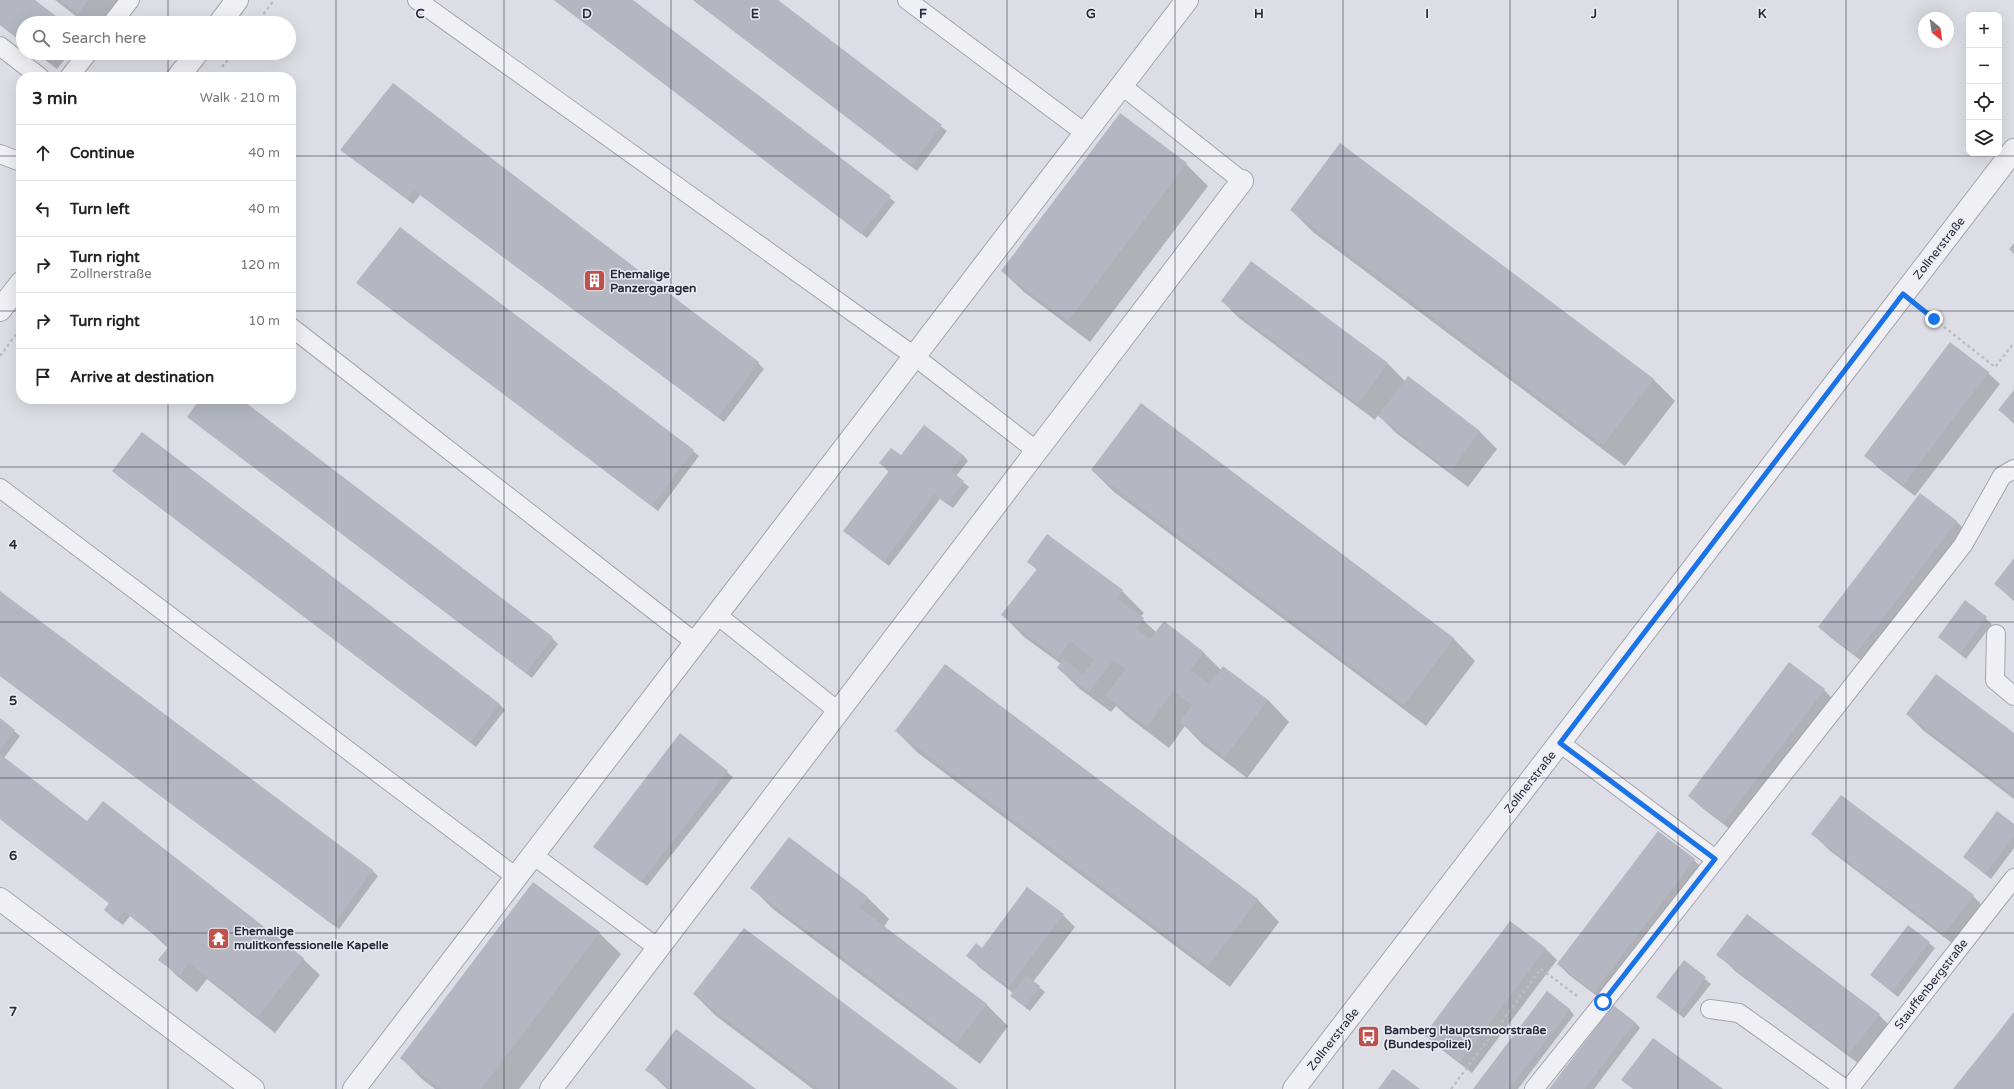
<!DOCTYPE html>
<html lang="en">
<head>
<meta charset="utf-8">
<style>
  :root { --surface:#fff; --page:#f2f2f2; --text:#222; --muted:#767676; --line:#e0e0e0 }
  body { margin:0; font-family:"Varela Round",sans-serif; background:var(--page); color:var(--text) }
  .controls { position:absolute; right:12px; top:12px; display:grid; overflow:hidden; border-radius:8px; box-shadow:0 4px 16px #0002 }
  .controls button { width:36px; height:36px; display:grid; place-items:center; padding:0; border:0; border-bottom:1px solid var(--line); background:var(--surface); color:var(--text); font:20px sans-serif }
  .compass { position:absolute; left:1918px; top:12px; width:36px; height:36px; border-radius:50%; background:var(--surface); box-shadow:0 4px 16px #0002; rotate:151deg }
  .stop { position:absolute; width:12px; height:12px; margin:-9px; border:3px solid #1a73e8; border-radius:50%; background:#fff }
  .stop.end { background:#1a73e8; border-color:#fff; box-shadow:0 1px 4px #0008 }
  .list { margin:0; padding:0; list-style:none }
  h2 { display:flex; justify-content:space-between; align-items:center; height:52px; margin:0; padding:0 16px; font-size:17px }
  h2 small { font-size:13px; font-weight:400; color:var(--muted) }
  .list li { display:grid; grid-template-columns:26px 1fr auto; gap:12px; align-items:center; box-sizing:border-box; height:56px; padding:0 16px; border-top:1px solid var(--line) }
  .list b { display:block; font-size:15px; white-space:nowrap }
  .list p { margin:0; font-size:13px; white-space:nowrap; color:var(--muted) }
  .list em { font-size:13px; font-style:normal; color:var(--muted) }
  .icon { flex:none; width:22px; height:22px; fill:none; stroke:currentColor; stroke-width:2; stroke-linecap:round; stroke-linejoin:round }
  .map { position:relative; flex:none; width:2014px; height:1089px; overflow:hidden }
  .search { position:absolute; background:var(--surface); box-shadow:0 4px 16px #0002; left:16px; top:16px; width:280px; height:44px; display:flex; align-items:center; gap:10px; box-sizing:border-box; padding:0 14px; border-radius:22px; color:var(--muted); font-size:15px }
  .panel { position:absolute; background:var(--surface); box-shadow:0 4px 16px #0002; left:16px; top:72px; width:280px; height:332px; border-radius:16px }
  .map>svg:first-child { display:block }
  .shadow { fill:#0003 }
  .building { fill:#b4b7c1 }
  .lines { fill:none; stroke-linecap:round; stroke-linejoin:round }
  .lane-casing { stroke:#a3a5ae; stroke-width:20 }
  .street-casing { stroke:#a3a5ae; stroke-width:24 }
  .path { stroke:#bbbcc4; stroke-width:2.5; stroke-dasharray:3 3; stroke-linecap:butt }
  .lane { stroke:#efeff4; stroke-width:18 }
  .street { stroke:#efeff4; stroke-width:22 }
  .route { stroke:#1a73e8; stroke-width:5 }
  .grid { fill:none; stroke:#282b3a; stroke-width:1; stroke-opacity:0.55 }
  .labels { text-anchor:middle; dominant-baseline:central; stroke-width:3; stroke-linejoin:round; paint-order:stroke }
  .street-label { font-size:12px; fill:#282b3a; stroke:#ebedf3 }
  .poi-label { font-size:12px; font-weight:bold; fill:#282b3a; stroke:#ebedf3; text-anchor:start }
  .grid-label { font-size:13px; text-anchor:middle; font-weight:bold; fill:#282b3a; stroke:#ebedf3; stroke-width:3; stroke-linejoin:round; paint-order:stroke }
</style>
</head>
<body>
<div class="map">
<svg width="2014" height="1089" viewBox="0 0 2014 1089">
  <rect width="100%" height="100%" fill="#dddee5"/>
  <g class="shadow">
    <polygon points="0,0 33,0 63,23 23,23 23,43 0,25"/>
    <polygon points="55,0 127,0 109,23 85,23"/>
    <polygon points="554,0 632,0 895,202 867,238"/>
    <polygon points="693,0 776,0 947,131 917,171"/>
    <polygon points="36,53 70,53 57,69"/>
    <polygon points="341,150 758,363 764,369 724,422 420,195 413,204"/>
    <polygon points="1186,164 1208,186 1090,342 1024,292 1002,271"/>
    <polygon points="1291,210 1653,379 1675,401 1625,466 1313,232"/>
    <polygon points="1251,262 1388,364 1405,381 1408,378 1480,432 1497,449 1468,487 1396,433 1378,415 1375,420 1239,318 1222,301"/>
    <polygon points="363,288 693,451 699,456 658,511"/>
    <polygon points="1950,343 1988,373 2000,384 1915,496 1877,467 1866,455"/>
    <polygon points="2014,392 2014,424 2000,410"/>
    <polygon points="201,399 239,399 552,638 558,644 532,678 194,422 188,417"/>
    <polygon points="1141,404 1454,639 1475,661 1426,726 1114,492 1092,470"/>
    <polygon points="142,434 500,705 505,710 476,747 118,476 113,471"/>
    <polygon points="963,455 968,461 956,476 969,487 953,508 940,499 889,566 850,536 889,472 880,463 901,457"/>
    <polygon points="1956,521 1968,533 1867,665 1831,638 1819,627"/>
    <polygon points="2014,560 2014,601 1995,584"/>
    <polygon points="1028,561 1122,591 1144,613 1140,617 1156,632 1164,622 1204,653 1221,670 1268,700 1289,722 1247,778 1202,744 1185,726 1169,748 1128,717 1116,706 1111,712 1080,689 1058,668 1061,664 1024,637 1003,615 1037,570"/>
    <polygon points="0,592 373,871 378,876 339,929 0,676"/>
    <polygon points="1965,601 1992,624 1966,659 1939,637"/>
    <polygon points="946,666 1258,900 1279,922 1230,987 918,753 896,731"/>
    <polygon points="1824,690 1835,701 1735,833 1701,807 1689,796"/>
    <polygon points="1907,714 2014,734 2014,799 1924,731"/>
    <polygon points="0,719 20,736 4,758 87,823 303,959 320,975 275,1033 207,979 197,992 177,976 160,959 168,948 154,935 130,916 123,925 110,915 110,904 0,819"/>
    <polygon points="680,734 733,777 647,886 594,847"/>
    <polygon points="2014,825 2014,848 1991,879 1964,857"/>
    <polygon points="1813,834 1973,896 1990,913 1961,950 1829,850"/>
    <polygon points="789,839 868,898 889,919 884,927 986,1004 1008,1026 980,1064 773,909 752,888"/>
    <polygon points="1694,860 1705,871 1606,1003 1569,975 1558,964"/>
    <polygon points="1027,888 1063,915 1075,927 1033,982 1045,992 1030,1011 1017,1001 1013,993 979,967 968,955 982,949"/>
    <polygon points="1511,923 1546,949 1557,960 1472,1073 1437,1046 1426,1035"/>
    <polygon points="1908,926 1935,948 1898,997 1871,975"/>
    <polygon points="599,933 621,954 519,1089 435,1089 423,1080 401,1058"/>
    <polygon points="1718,954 1879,1015 1896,1032 1867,1070 1735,971"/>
    <polygon points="1684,962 1711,984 1684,1018 1658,997"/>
    <polygon points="694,994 957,1089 813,1089 716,1016"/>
    <polygon points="1569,1009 1574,1015 1518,1089 1475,1089"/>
    <polygon points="1635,1022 1640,1028 1594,1089 1550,1089"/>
    <polygon points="646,1069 754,1089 667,1089"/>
  </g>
  <g class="building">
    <polygon points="0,0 35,0 65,23 23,23 23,42 0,24"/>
    <polygon points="60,0 88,0 78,14"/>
    <polygon points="554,0 633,0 891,196 861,234"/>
    <polygon points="693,0 778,0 942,125 911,166"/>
    <polygon points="38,53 49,53 45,59"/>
    <polygon points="393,83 759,362 718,417 414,190 407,199 340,150"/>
    <polygon points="1120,113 1187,163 1068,321 1001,271"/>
    <polygon points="1340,143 1654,379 1603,445 1290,210"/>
    <polygon points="400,227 694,450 652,506 356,283"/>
    <polygon points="2014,243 2014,254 2009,249"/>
    <polygon points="1251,261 1388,363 1358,404 1221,301"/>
    <polygon points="1950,342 1989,372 1903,485 1864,456"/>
    <polygon points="1408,376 1480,431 1451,471 1378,416"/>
    <polygon points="2014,390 2014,422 1998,410"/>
    <polygon points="200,399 241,399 553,637 526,673 187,417"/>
    <polygon points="1141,403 1454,638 1404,705 1091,470"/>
    <polygon points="924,425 963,455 951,471 964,481 947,504 934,494 884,561 843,531 889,471 879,463 891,448 901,455"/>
    <polygon points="142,432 500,704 470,742 112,471"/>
    <polygon points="1920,493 1957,521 1855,655 1818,627"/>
    <polygon points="1047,534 1123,590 1117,598 1144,618 1136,629 1150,639 1164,621 1204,652 1190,670 1209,684 1223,666 1268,700 1225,757 1179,722 1192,705 1173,691 1147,727 1105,696 1126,669 1113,660 1089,692 1057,668 1063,659 1083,674 1094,659 1070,641 1058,658 1001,615 1037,569 1027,562"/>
    <polygon points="2014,558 2014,599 1994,584"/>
    <polygon points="0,591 373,870 333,925 0,676"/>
    <polygon points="1965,600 1987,617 1960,654 1938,637"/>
    <polygon points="1789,662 1825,689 1723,823 1688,796"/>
    <polygon points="945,664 1258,899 1208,966 895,731"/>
    <polygon points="1936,674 2014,733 2014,795 1906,714"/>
    <polygon points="0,718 15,730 0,750"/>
    <polygon points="680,733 728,771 641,882 593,847"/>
    <polygon points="0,754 87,821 103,801 304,958 258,1017 189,963 180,976 158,960 169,946 124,911 117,921 104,910 109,903 0,819"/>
    <polygon points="1841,795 1974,895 1944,934 1811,834"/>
    <polygon points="1997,811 2014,824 2014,836 1985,874 1963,857"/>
    <polygon points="1658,831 1695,859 1594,992 1557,964"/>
    <polygon points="789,837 868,897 860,908 987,1004 957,1043 750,888"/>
    <polygon points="533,882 600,932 481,1089 441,1089 400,1058"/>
    <polygon points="1027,887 1064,914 1009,987 966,956 976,943 982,948"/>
    <polygon points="1747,914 1880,1014 1849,1054 1716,955"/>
    <polygon points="1510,921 1546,948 1460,1062 1424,1035"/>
    <polygon points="1908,925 1930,942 1892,992 1870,975"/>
    <polygon points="744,928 958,1089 819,1089 693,994"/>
    <polygon points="1684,960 1706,977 1679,1014 1656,997"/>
    <polygon points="1026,975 1040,986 1025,1007 1010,996"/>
    <polygon points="1547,991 1570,1009 1509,1089 1473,1089"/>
    <polygon points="1613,1005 1635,1022 1594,1077 1584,1089 1549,1089"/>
    <polygon points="2014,1012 2014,1089 1953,1089 1993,1039"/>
    <polygon points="676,1029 756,1089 671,1089 645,1070"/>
    <polygon points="1653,1038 1720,1087 1723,1089 1633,1089 1621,1080"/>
    <polygon points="1393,1069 1420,1089 1378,1089"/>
  </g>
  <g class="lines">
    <defs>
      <g id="lane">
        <polyline points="417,0 914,356 1037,451"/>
        <polyline points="907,0 1085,133"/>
        <polyline points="112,23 130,0"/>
        <polyline points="0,46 40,77"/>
        <polyline points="69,77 88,53"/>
        <polyline points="1121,85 1242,181"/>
        <polyline points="0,154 21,162"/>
        <polyline points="291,327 696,643"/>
        <polyline points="0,488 516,877"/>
        <polyline points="717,615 838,711"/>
        <polyline points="1996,634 1995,680 2014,696"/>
        <polyline points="1560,743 1715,859"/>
        <polyline points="533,855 658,948"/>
        <polyline points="1710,1009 1739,1013 1845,1089"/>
        <polyline points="1534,1089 1623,978 1963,545 2002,476 2014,469"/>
        <polyline points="1849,1089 2014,878"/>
      </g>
      <g id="street">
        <polyline points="220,23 237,0"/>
        <polyline points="178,77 197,53"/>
        <polyline points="0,310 21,283"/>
        <polyline points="0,899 253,1089"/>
        <polyline points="354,1089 1187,0"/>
        <polyline points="551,1089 1242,181"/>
        <polyline points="1294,1089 2014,150"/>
      </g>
    </defs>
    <use href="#lane" class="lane-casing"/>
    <use href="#street" class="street-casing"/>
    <g class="path">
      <polyline points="260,19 274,0"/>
      <polyline points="222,67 233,53"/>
      <polyline points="1925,312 1995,367 2014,343"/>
      <polyline points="0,356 18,332"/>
      <polyline points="1451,1089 1541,969 1577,996"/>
    </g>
    <use href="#lane" class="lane"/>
    <use href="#street" class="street"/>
  </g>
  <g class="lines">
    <polyline class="route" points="1603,1002 1715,859 1560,743 1903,294 1934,319"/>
  </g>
  <path class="grid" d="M 168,0 L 168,23M 336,0 L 336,1089M 504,0 L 504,1089M 671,0 L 671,1089M 839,0 L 839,1089M 1007,0 L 1007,1089M 1175,0 L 1175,1089M 1343,0 L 1343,1089M 1510,0 L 1510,1089M 1678,0 L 1678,1089M 1846,0 L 1846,1089M 168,53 L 168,77M 0,156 L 21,156M 291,156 L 2014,156M 0,311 L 21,311M 291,311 L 2014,311M 168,399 L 168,1089M 0,467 L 2014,467M 0,622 L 2014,622M 0,778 L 2014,778M 0,933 L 2014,933"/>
  <defs>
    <symbol id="building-square" viewBox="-11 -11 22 22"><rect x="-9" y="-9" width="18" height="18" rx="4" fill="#bf514d" stroke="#ebedf3"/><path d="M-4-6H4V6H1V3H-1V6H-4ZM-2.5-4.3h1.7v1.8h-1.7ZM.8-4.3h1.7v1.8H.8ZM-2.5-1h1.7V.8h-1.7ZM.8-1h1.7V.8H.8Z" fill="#fff"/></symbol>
    <symbol id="temple-square" viewBox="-11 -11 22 22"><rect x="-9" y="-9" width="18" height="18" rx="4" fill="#bf514d" stroke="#ebedf3"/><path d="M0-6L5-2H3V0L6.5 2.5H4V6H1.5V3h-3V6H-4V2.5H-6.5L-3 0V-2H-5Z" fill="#fff"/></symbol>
    <symbol id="bus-square" viewBox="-11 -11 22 22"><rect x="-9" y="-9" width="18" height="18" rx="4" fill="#bf514d" stroke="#ebedf3"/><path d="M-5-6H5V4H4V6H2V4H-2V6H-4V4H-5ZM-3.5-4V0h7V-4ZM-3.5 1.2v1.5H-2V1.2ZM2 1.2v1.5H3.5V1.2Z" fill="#fff"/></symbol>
  </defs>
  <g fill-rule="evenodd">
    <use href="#building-square" x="582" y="268" width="25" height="25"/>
    <use href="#temple-square" x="206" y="926" width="25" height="25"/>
    <use href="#bus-square" x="1356" y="1024" width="25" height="25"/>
  </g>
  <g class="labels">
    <g class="street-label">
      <text transform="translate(1939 248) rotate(-52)">Zollnerstraße</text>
      <text transform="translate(1530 782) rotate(-52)">Zollnerstraße</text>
      <text transform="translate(1931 984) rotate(-52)">Stauffenbergstraße</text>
      <text transform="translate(1333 1039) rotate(-52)">Zollnerstraße</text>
    </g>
    <g class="poi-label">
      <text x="610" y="274">Ehemalige<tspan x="610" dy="14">Panzergaragen</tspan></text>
      <text x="234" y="931">Ehemalige<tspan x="234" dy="14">mulitkonfessionelle Kapelle</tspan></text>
      <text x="1384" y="1030">Bamberg Hauptsmoorstraße<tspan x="1384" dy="14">(Bundespolizei)</tspan></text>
    </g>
  </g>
  <g class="grid-label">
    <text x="420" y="18">C</text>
    <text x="587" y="18">D</text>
    <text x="755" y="18">E</text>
    <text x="923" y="18">F</text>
    <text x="1091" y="18">G</text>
    <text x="1259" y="18">H</text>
    <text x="1427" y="18">I</text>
    <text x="1594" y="18">J</text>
    <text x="1762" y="18">K</text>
    <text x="13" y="549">4</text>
    <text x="13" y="705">5</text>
    <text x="13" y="860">6</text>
    <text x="13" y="1016">7</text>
  </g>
</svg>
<div class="controls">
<button>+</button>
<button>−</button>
<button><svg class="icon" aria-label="locate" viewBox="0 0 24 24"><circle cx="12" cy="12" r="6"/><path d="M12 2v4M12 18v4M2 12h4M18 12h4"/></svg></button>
<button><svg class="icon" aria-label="layers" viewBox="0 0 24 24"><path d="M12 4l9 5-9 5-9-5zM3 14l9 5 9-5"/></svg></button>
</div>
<svg class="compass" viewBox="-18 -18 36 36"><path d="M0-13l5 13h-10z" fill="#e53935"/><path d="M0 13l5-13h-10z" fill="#767676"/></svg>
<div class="stop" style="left:1603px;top:1002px"></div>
<div class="stop end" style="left:1934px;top:319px"></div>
<div class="search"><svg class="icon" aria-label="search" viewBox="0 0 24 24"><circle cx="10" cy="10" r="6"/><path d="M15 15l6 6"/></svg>Search here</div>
<section class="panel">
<h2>3 min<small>Walk · 210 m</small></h2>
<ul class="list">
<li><svg class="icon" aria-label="ahead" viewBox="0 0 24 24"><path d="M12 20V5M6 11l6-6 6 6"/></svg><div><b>Continue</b></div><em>40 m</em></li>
<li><svg class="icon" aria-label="left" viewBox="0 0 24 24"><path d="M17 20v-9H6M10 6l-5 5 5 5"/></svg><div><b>Turn left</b></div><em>40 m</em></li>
<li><svg class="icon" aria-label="right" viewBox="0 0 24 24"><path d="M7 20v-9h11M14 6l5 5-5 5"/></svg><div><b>Turn right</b><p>Zollnerstraße</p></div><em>120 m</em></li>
<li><svg class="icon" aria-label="right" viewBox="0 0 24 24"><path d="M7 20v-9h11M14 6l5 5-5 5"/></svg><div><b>Turn right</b></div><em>10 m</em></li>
<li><svg class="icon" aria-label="arrive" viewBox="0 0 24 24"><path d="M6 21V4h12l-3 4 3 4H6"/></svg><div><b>Arrive at destination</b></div></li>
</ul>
</section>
</div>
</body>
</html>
